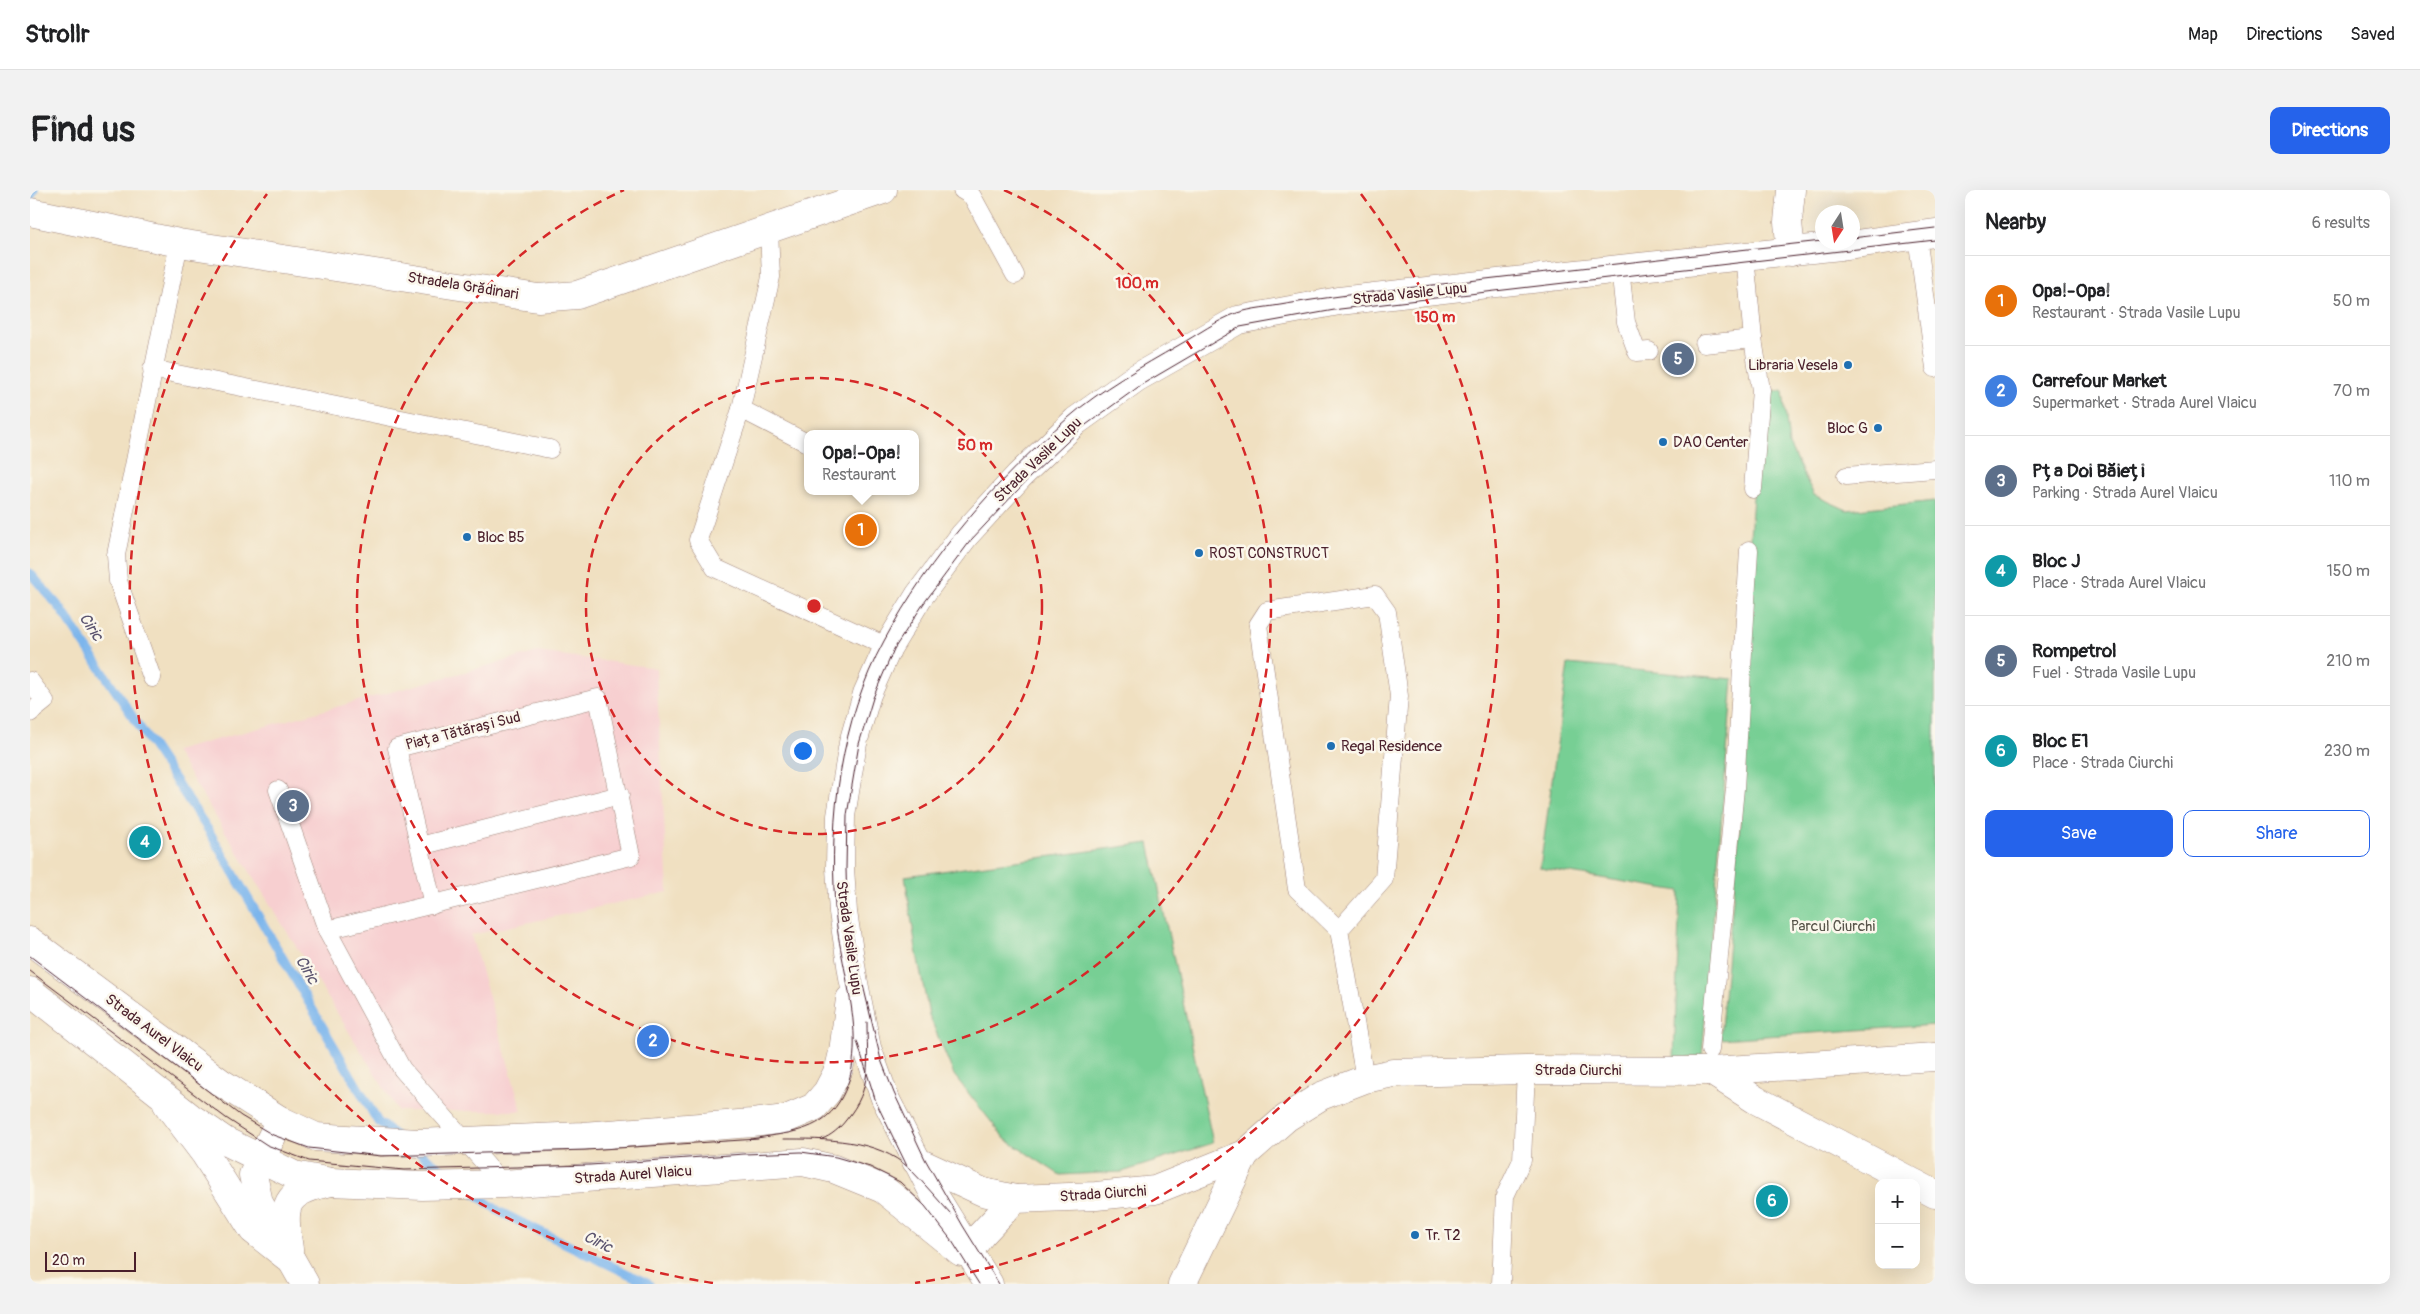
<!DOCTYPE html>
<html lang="en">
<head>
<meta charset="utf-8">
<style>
  :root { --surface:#fff; --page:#f2f2f2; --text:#202124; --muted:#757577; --line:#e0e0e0; --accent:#2563eb }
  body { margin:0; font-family:Pangolin,sans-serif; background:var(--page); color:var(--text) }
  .controls { position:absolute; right:15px; bottom:15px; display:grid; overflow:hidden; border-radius:10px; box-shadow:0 5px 20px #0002 }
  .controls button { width:45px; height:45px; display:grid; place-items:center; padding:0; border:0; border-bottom:1px solid var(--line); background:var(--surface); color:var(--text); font:25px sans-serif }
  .compass { position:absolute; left:1785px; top:15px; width:45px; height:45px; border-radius:50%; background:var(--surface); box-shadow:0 5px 20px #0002; rotate:192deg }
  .scale { position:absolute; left:15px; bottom:12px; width:91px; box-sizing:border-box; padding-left:5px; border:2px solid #4a1f2b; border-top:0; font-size:14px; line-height:18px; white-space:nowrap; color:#4a1f2b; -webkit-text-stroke:4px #fbf7ec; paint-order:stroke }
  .you { position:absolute; left:772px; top:560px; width:18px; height:18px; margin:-12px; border:4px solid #fff; border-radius:50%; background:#1a73e8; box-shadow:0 0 0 8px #1a73e833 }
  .badge { display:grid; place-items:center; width:32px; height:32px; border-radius:50%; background:var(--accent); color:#fff; font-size:16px; font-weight:700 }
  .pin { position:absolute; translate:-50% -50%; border:2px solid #fff; box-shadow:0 1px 5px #0006 }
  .popup { position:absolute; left:774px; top:240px; width:115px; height:65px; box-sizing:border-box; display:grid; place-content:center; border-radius:10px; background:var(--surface); filter:drop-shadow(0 1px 4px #0005); font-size:16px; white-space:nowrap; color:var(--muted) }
  .popup b { font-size:19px; color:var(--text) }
  .popup::after { content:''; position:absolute; left:50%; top:100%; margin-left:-10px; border:10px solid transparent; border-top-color:var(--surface) }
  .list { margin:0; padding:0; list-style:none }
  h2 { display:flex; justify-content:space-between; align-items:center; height:65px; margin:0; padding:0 20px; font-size:21px }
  h2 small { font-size:16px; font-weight:400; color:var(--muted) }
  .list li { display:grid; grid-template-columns:32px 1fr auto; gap:15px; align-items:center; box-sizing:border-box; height:90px; padding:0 20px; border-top:1px solid var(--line) }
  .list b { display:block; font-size:19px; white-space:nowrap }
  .list p { margin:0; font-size:16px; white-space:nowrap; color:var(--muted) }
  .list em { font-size:16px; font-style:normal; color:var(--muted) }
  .actions { display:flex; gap:10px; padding:15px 20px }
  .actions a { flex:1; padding:11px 0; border:1px solid var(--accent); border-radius:10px; text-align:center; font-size:18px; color:var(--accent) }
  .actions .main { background:var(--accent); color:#fff }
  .map { position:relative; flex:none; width:1905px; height:1094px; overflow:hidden; border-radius:10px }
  header { display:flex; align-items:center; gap:30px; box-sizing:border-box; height:70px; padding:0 25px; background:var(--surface); border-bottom:1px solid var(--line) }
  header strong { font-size:24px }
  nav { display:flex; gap:28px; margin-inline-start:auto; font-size:18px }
  .intro { display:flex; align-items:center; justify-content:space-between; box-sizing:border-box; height:120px; padding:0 30px }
  h1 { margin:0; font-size:35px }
  .button { padding:12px 22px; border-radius:10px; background:var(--accent); color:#fff; font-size:18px; font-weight:700 }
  main { display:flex; gap:30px; padding:0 30px }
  aside { flex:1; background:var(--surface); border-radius:10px; box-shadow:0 5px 20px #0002 }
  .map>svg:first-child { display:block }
  .built { fill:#f7cfd0 }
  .green { fill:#77cf94; stroke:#607760 }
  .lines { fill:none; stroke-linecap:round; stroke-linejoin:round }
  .stream { stroke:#7bb5ec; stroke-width:9 }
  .service-casing { stroke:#9d8076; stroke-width:19 }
  .minor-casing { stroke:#9d8076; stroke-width:29 }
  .tertiary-casing { stroke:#9d8076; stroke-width:29 }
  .secondary-casing { stroke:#9d8076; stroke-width:29 }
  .service { stroke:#fff; stroke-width:18 }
  .minor { stroke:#fff; stroke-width:28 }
  .tertiary { stroke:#fff; stroke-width:28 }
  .secondary { stroke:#fff; stroke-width:28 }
  .tram { stroke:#4a1f2b; stroke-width:1 }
  .ring { fill:none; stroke:#d62828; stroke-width:2.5; stroke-dasharray:9 6 }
  .poi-dot { fill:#1f6fb2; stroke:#fbf7ec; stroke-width:2 }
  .labels { text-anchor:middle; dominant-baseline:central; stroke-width:5; stroke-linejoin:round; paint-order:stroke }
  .street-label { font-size:15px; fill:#4a1f2b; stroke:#fbf7ec }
  .poi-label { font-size:15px; fill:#4a1f2b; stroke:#fbf7ec; text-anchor:start }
  .park-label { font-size:15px; fill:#58544a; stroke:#fbf7ec }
  .water-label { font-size:16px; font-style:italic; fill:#5b546f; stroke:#fbf7ec }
  .centre { fill:#d62828; stroke:#fbf7ec; stroke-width:2.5 }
  .ring-label { font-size:15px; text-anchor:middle; font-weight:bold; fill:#d62828; stroke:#fbf7ec; stroke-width:5; stroke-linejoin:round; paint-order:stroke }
</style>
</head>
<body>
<header>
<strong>Strollr</strong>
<nav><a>Map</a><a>Directions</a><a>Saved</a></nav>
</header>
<div class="intro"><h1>Find us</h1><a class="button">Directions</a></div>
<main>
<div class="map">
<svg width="1905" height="1094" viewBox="0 0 1905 1094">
  <rect width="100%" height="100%" fill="#fbf7ec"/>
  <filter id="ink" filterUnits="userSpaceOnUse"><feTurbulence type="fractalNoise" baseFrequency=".02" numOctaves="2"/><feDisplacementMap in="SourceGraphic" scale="10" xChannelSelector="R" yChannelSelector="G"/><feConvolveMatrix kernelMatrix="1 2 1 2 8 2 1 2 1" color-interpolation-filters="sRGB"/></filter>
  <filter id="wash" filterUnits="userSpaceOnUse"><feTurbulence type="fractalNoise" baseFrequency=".0096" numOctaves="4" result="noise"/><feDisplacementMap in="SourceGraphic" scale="20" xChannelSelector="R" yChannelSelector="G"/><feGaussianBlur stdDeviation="1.12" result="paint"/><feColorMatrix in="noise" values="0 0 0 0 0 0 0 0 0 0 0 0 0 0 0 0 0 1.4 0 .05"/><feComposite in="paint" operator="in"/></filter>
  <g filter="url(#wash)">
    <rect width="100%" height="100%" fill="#f0e0c1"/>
    <polygon class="built" points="508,462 626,478 638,702 441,745 492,921 368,921 145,561"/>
    <g class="green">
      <polygon points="1731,200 1753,201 1759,255 1784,305 1817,320 1905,311 1905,835 1690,849 1715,578 1719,360"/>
      <polygon points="1538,474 1703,489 1672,867 1644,869 1650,701 1510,678"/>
      <polygon points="1119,653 1183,953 1092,982 1030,985 975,949 924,885 899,825 886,759 875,686"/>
    </g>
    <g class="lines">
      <g class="stream">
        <polyline points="0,8 4,0"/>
        <polyline points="0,383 31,419 179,641 348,932 364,944"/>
        <polyline points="386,960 424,988"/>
        <polyline points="443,1002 470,1022 619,1094"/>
      </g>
    </g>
  </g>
  <g filter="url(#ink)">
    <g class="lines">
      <defs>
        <g id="service">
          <polyline points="932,0 942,6 985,85"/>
          <polyline points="739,39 741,87 711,219 668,350 685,378 858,457"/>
          <polyline points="1887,46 1905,178"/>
          <polyline points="1715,66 1723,149 1731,200 1723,299"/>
          <polyline points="1590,79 1596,132 1607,162 1619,161"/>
          <polyline points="1674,154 1723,149"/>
          <polyline points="122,179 520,259"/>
          <polyline points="711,219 777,253"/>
          <polyline points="1816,286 1905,279"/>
          <polyline points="122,488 88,391 86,365 149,53"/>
          <polyline points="0,491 15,511 0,523"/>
          <polyline points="248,600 297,740 372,879 473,994"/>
          <polyline points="390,656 590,605"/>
          <polyline points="297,740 601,666 568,508 367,558 403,715"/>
          <polyline points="1309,740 1267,699 1228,435 1237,421 1345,405 1357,422 1369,506 1354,689 1309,740 1335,889"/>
          <polyline points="1680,860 1705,598 1719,360"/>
          <polyline points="1471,1094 1475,1006 1492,970 1496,880"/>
        </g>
        <g id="minor">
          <polyline points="1761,0 1758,32 1761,62"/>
          <polyline points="0,22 149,53 508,108 547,105 853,0"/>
          <polyline points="1681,881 1726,910 1884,993"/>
          <polyline points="1886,994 1905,1004"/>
        </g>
        <g id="tertiary">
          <polyline points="137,914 175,964 223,1040 261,1070"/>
          <polyline points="250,930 223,985 229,1013 275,1094"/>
          <polyline points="886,971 953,1002 985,1009 1066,1006 1125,1000 1215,964 1256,928 1291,906 1335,889 1363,883 1496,880 1681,881 1905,867"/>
          <path d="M 259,1059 C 252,1014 253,1002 301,992"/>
          <polyline points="939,1061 951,1045 985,1009"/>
          <polyline points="1152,1094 1215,964"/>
        </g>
        <g id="secondary">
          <polyline points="0,751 190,892 250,930 286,947 316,949 389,953 553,946 722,933 756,929 784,917 797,902 809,879 813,862 820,809"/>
          <polyline points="0,801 160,927 195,951 264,985 301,992 392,996 473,994 773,972 804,979 853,999 931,1062"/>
          <polyline points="959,1094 906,1008 855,908 837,858 823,788 813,722 810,678 811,626 823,553 837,504 858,457 889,406 934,346 989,286 1046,231 1106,188 1208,130 1309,111 1590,79 1811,56 1905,43"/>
        </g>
      </defs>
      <use href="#service" class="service-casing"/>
      <use href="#minor" class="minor-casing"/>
      <use href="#tertiary" class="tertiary-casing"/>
      <use href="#secondary" class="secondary-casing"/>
      <use href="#service" class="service"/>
      <use href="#minor" class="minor"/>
      <use href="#tertiary" class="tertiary"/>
      <use href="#secondary" class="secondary"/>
      <g class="tram">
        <polyline points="1822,48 1905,38"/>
        <polyline points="0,766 211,926 243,945 279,958 351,966 556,960 728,949"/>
        <polyline points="0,781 196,928 237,955 279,971 374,980 560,975 714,964 771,962 806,967 840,977 870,992 895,1016 922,1051 949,1094"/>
        <polyline points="827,851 846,912 877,976"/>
        <path d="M 721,949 C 754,943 790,943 809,912 C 844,856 808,777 805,717 C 799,626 810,532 854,451 C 899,367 966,290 1038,228 C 1071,199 1111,177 1149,155 C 1167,145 1187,130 1207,123 C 1222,118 1240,117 1256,114 C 1311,105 1366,99 1421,93 C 1545,79 1668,64 1792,51"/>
        <path d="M 753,949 C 795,949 847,948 880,979 C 894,993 907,1009 921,1024"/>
        <path d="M 792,949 C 801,946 810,938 816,930 C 843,898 837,871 837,832"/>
        <polyline points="969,1094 933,1036 895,969 864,903 851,870 827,770 817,716 816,679 817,625 829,554 843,508 864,459 894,413 941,350 1000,287 1053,237 1111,195 1210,137 1310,119 1905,50"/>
      </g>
    </g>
  </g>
  <g class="ring">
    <circle cx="784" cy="416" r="228"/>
    <path d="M974 0A457 457 0 1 1 594 0"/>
    <path d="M683 1093A685 685 0 0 1 237 4M1331 4A685 685 0 0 1 885 1093"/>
  </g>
  <g class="poi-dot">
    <circle cx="1818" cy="175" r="5"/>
    <circle cx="1848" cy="238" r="5"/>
    <circle cx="1633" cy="252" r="5"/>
    <circle cx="437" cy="347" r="5"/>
    <circle cx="1169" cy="363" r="5"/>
    <circle cx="1301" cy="556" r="5"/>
    <circle cx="1385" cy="1045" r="5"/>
  </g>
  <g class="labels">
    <g class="street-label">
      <text transform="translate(433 96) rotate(9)">Stradela Grădinari</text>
      <text transform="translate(1380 104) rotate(-6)">Strada Vasile Lupu</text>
      <text transform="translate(1008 270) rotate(-44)">Strada Vasile Lupu</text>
      <text transform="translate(433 541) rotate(-14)">Piața Tătărași Sud</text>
      <text transform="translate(819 748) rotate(82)">Strada Vasile Lupu</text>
      <text transform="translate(124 843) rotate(37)">Strada Aurel Vlaicu</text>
      <text x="1548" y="880">Strada Ciurchi</text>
      <text transform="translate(603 985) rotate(-4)">Strada Aurel Vlaicu</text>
      <text transform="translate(1073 1004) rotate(-4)">Strada Ciurchi</text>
    </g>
    <g class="poi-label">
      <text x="1808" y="175" text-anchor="end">Libraria Vesela</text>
      <text x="1838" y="238" text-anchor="end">Bloc G</text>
      <text x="1643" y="252">DAO Center</text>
      <text x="447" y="347">Bloc B5</text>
      <text x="1179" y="363">ROST CONSTRUCT</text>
      <text x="1311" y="556">Regal Residence</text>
      <text x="1395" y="1045">Tr. T2</text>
    </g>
    <g class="park-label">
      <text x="1803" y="736">Parcul Ciurchi</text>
    </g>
    <g class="water-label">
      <text transform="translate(61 437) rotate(56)">Ciric</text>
      <text transform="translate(277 780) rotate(60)">Ciric</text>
      <text transform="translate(568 1052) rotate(26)">Ciric</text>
    </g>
  </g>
  <circle cx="784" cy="416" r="8" class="centre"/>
  <g class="ring-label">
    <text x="1107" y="98">100 m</text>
    <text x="1405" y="132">150 m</text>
    <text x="945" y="260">50 m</text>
  </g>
</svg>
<div class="controls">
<button>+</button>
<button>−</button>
</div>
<svg class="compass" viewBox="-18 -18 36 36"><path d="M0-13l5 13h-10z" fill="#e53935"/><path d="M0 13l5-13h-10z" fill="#757577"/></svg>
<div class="scale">20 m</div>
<div class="you"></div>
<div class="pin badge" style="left:831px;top:340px;background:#e8710a">1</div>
<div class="popup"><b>Opa!-Opa!</b>Restaurant</div>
<div class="pin badge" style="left:623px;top:851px;background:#3f7fe0">2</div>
<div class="pin badge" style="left:263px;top:616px;background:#5c6f8a">3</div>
<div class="pin badge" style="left:115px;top:652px;background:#0f9aa8">4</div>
<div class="pin badge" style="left:1648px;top:169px;background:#5c6f8a">5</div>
<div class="pin badge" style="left:1742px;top:1011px;background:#0f9aa8">6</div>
</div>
<aside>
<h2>Nearby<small>6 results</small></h2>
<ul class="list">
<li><span class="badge" style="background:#e8710a">1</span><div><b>Opa!-Opa!</b><p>Restaurant · Strada Vasile Lupu</p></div><em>50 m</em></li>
<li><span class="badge" style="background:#3f7fe0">2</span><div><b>Carrefour Market</b><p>Supermarket · Strada Aurel Vlaicu</p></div><em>70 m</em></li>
<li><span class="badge" style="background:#5c6f8a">3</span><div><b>Pța Doi Băieți</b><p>Parking · Strada Aurel Vlaicu</p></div><em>110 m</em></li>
<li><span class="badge" style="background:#0f9aa8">4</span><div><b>Bloc J</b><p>Place · Strada Aurel Vlaicu</p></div><em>150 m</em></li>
<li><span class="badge" style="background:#5c6f8a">5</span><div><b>Rompetrol</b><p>Fuel · Strada Vasile Lupu</p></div><em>210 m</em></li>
<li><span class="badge" style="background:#0f9aa8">6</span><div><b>Bloc E1</b><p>Place · Strada Ciurchi</p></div><em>230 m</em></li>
</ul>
<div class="actions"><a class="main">Save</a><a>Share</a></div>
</aside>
</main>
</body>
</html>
